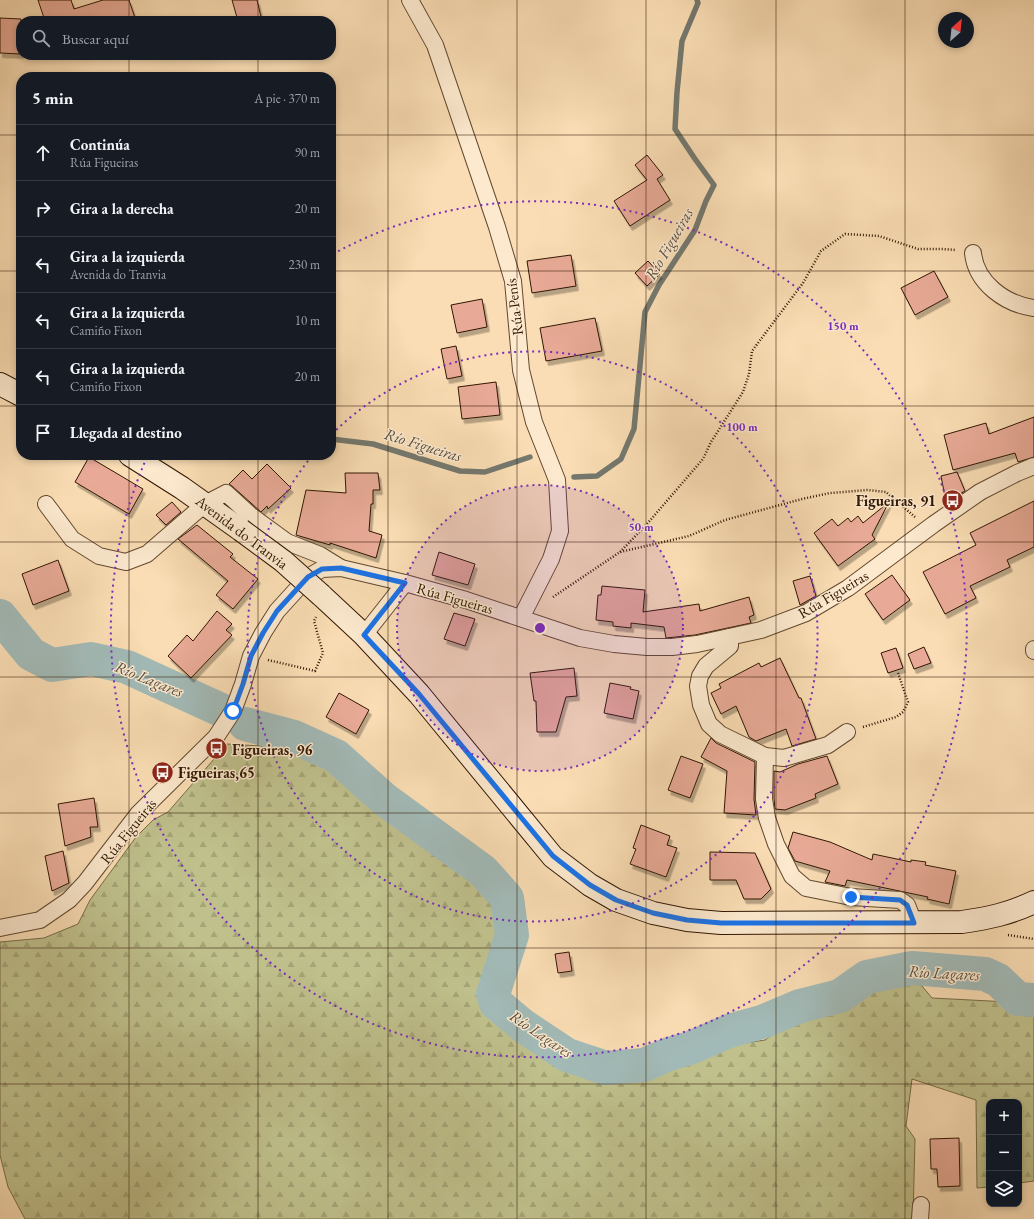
<!DOCTYPE html>
<html lang="es">
<head>
<meta charset="utf-8">
<style>
  :root { --surface:#171b24; --page:#242831; --text:#f1f3f6; --muted:#9ea1a6; --line:#363941 }
  body { margin:0; font-family:"EB Garamond",serif; background:var(--page); color:var(--text) }
  .controls { position:absolute; right:12px; bottom:12px; display:grid; overflow:hidden; border-radius:8px; box-shadow:0 2px 6px #0003 }
  .controls button { width:36px; height:36px; display:grid; place-items:center; padding:0; border:0; border-bottom:1px solid var(--line); background:var(--surface); color:var(--text); font:20px sans-serif }
  .compass { position:absolute; left:938px; top:12px; width:36px; height:36px; border-radius:50%; background:var(--surface); box-shadow:0 2px 6px #0003; rotate:27deg }
  .stop { position:absolute; width:12px; height:12px; margin:-9px; border:3px solid #1a73e8; border-radius:50%; background:#fff }
  .stop.end { background:#1a73e8; border-color:#fff; box-shadow:0 1px 4px #0008 }
  .list { margin:0; padding:0; list-style:none }
  h2 { display:flex; justify-content:space-between; align-items:center; height:52px; margin:0; padding:0 16px; font-size:17px }
  h2 small { font-size:13px; font-weight:400; color:var(--muted) }
  .list li { display:grid; grid-template-columns:26px 1fr auto; gap:12px; align-items:center; box-sizing:border-box; height:56px; padding:0 16px; border-top:1px solid var(--line) }
  .list b { display:block; font-size:15px; white-space:nowrap }
  .list p { margin:0; font-size:13px; white-space:nowrap; color:var(--muted) }
  .list em { font-size:13px; font-style:normal; color:var(--muted) }
  .icon { flex:none; width:22px; height:22px; fill:none; stroke:currentColor; stroke-width:2; stroke-linecap:round; stroke-linejoin:round }
  .map { position:relative; flex:none; width:1034px; height:1219px; overflow:hidden }
  .search { position:absolute; background:var(--surface); box-shadow:0 2px 6px #0003; left:16px; top:16px; width:320px; height:44px; display:flex; align-items:center; gap:10px; box-sizing:border-box; padding:0 14px; border-radius:16px; color:var(--muted); font-size:15px }
  .panel { position:absolute; background:var(--surface); box-shadow:0 2px 6px #0003; left:16px; top:72px; width:320px; height:388px; border-radius:16px }
  .map>svg:first-child { display:block }
  .forest { fill:url(#forest-firs); stroke:#786b48 }
  .lines { fill:none; stroke-linecap:round; stroke-linejoin:round }
  .stream { stroke:#74786f; stroke-width:5.5 }
  .river { stroke:#a2bab7; stroke-width:34 }
  .building { fill:#e8aa96; stroke:#301603; filter:url(#shadow) }
  .street-casing { stroke:#62482f; stroke-width:18 }
  .secondary-casing { stroke:#301603; stroke-width:24 }
  .path { stroke:#301603; stroke-width:2.5; stroke-dasharray:1 2; stroke-linecap:butt }
  .street { stroke:#fce9ce; stroke-width:16 }
  .secondary { stroke:#fce9ce; stroke-width:22 }
  .secondary-bridge-casing { stroke:#301603; stroke-width:24; stroke-linecap:butt }
  .secondary-bridge { stroke:#fce9ce; stroke-width:22 }
  .route { stroke:#1a73e8; stroke-width:5 }
  .grid { fill:none; stroke:#301603; stroke-width:1; stroke-opacity:0.55 }
  .ring { fill:none; stroke:#7b2cbf; stroke-width:2; stroke-dasharray:2 4 }
  .labels { text-anchor:middle; dominant-baseline:central; stroke-width:3; stroke-linejoin:round; paint-order:stroke }
  .street-label { font-size:15px; fill:#301603; stroke:#fce9ce }
  .poi-label { font-size:15px; font-weight:bold; fill:#301603; stroke:#fce9ce; text-anchor:start }
  .water-label { font-size:16px; font-style:italic; fill:#584f42; stroke:#fce9ce }
  .centre { fill:#7b2cbf; stroke:#fce9ce; stroke-width:2 }
  .ring-label { font-size:12px; text-anchor:middle; font-weight:bold; fill:#7b2cbf; stroke:#fce9ce; stroke-width:3; stroke-linejoin:round; paint-order:stroke }
</style>
</head>
<body>
<div class="map">
<svg width="1034" height="1219" viewBox="0 0 1034 1219">
  <defs>
    <pattern id="forest-firs" width="22" height="20" patternUnits="userSpaceOnUse"><rect width="22" height="20" fill="#bfc08c"/><path d="M5 1l3.5 6h-7zM16 11l3.5 6h-7z" fill="#a4a477"/></pattern>
    <filter id="shadow"><feDropShadow dx="2.5" dy="4.5" stdDeviation="0" flood-color="#0004"/></filter>
  </defs>
  <rect width="100%" height="100%" fill="#faddb4"/>
  <filter id="stains"><feTurbulence type="fractalNoise" baseFrequency=".005" numOctaves="4"/><feColorMatrix values="0 0 0 0 .2 0 0 0 0 .09 0 0 0 0 .02 0 0 0 .5 -.17"/></filter>
  <radialGradient id="worn" r=".72"><stop offset=".6" stop-color="#630" stop-opacity="0"/><stop offset="1" stop-color="#630" stop-opacity=".3"/></radialGradient>
  <polygon class="forest" points="227,744 278,747 306,754 327,763 345,777 363,799 386,817 452,863 487,892 500,915 502,927 500,953 481,997 483,1007 507,1020 556,1056 600,1076 619,1080 636,1079 662,1070 685,1056 702,1057 723,1043 745,1043 765,1040 778,1031 855,1002 864,993 882,983 905,979 922,986 932,998 1009,1002 1026,1011 1034,1010 1034,1181 1019,1183 1019,1102 989,1102 989,1187 977,1188 976,1100 912,1079 906,1126 915,1139 913,1219 25,1219 8,1187 0,1155 0,942 44,938 78,924 90,900 136,837 153,820 168,812"/>
  <g class="lines">
    <g class="stream">
      <polyline points="19,342 21,343"/>
      <polyline points="331,439 373,444 460,471 485,472 530,457"/>
      <polyline points="574,477 597,476 621,459 634,429 645,312 659,285 695,230 706,201 714,185 695,159 675,129 677,92 682,41 698,3 697,0"/>
    </g>
    <g class="river">
      <polyline points="0,616 31,654 52,665 91,659 127,667 221,710"/>
      <polyline points="245,724 294,737 336,756 384,799 483,871 507,898 512,935 493,994 496,1003 522,1025 567,1055 606,1068 644,1065 669,1054 690,1048 729,1031 762,1022 800,1006 840,996 867,977 912,968 985,974 998,980 1018,999 1034,1000"/>
    </g>
  </g>
  <g class="building">
    <polygon points="38,0 71,0 74,9 103,0 129,0 136,21 45,21"/>
    <polygon points="232,0 257,0 262,21 238,21"/>
    <polygon points="0,18 21,19 21,54 0,53"/>
    <polygon points="647,155 663,175 657,179 670,200 630,226 614,201 647,180 635,165"/>
    <polygon points="571,255 576,286 532,293 527,261"/>
    <polygon points="648,261 660,274 647,286 635,273"/>
    <polygon points="934,271 948,297 915,315 901,288"/>
    <polygon points="482,299 487,327 457,333 451,305"/>
    <polygon points="595,318 602,351 546,361 540,328"/>
    <polygon points="456,346 462,376 447,379 441,349"/>
    <polygon points="496,382 500,415 462,419 458,387"/>
    <polygon points="1034,417 1034,457 1018,462 1015,453 953,470 944,435 986,423 989,434"/>
    <polygon points="89,457 143,489 129,514 75,482"/>
    <polygon points="267,464 291,488 268,509 267,506 261,512 232,486 229,484 243,470 252,479"/>
    <polygon points="957,472 965,491 946,502 941,476"/>
    <polygon points="345,473 378,473 380,490 373,490 373,504 371,504 369,531 382,535 376,558 330,543 330,545 296,535 306,490 346,493"/>
    <polygon points="1034,501 1034,547 1007,560 1010,567 970,586 976,598 945,614 923,572 976,545 970,533"/>
    <polygon points="172,502 181,512 166,525 156,515"/>
    <polygon points="889,502 872,535 875,539 838,566 814,533 832,519 838,526 848,518 851,522 858,516 863,523"/>
    <polygon points="197,525 233,554 230,557 258,579 233,609 216,595 228,581 178,539"/>
    <polygon points="439,552 475,564 468,585 432,575"/>
    <polygon points="58,560 69,591 33,605 22,574"/>
    <polygon points="892,575 910,600 883,620 865,594"/>
    <polygon points="810,576 816,596 800,605 793,581"/>
    <polygon points="602,586 645,590 643,612 699,604 700,611 749,597 754,615 749,617 751,623 695,635 666,638 664,627 631,623 631,628 613,626 613,622 596,620 598,595 601,595"/>
    <polygon points="217,611 232,624 226,630 232,635 191,678 168,656 187,635 193,641"/>
    <polygon points="454,613 475,619 465,646 444,639"/>
    <polygon points="924,647 931,663 914,669 908,654"/>
    <polygon points="896,648 903,668 888,673 881,653"/>
    <polygon points="780,658 799,698 801,698 816,739 792,746 786,729 756,741 749,737 736,706 721,714 711,693 721,688 719,684 759,663 761,667"/>
    <polygon points="574,668 577,696 566,697 556,732 537,732 536,701 534,701 530,673"/>
    <polygon points="610,683 631,687 630,689 639,691 633,719 604,713"/>
    <polygon points="339,693 369,710 356,734 326,717"/>
    <polygon points="711,738 716,743 755,762 754,799 756,815 724,813 727,771 701,757"/>
    <polygon points="681,756 703,764 690,798 668,790"/>
    <polygon points="827,756 838,784 815,794 816,798 785,810 775,809 774,798 774,771 780,772 798,764"/>
    <polygon points="94,798 98,827 90,827 91,837 65,846 58,804"/>
    <polygon points="641,825 670,836 667,845 677,848 666,877 630,864 636,849 633,848"/>
    <polygon points="793,832 830,842 872,860 873,854 911,862 911,860 926,862 925,865 956,871 949,904 927,899 928,897 847,880 845,886 825,882 830,871 795,861 788,848"/>
    <polygon points="63,851 69,883 52,891 45,856"/>
    <polygon points="710,852 755,853 771,889 761,899 744,899 736,880 710,880"/>
    <polygon points="569,952 572,971 558,973 555,954"/>
    <polygon points="959,1138 960,1186 938,1187 937,1169 931,1169 930,1139"/>
  </g>
  <g class="lines">
    <defs>
      <g id="street">
        <polyline points="410,0 435,45 497,227 513,281 521,370 534,422 557,480 560,531 551,559 521,618"/>
        <path d="M 973,253 C 976,283 1005,304 1034,308"/>
        <polyline points="46,504 72,539 99,556 126,562 147,554 205,504 226,493 250,515 287,542 320,555 341,568"/>
        <polyline points="364,635 405,583"/>
        <polyline points="730,637 730,646 706,666 700,676 698,686 701,705 709,724 720,734 765,756 764,799 767,818 776,844 792,876 806,888 851,897 900,900 907,905 914,923"/>
        <polyline points="1034,649 1034,651"/>
        <polyline points="765,756 784,758 828,745 847,732"/>
        <polyline points="0,928 40,920 69,900 85,883 138,814 216,737 233,711 243,684 251,656 263,633 277,611 308,577 322,569 341,568 405,583 466,600 580,638 614,644 647,647 672,647 697,644 761,630 806,613 848,588 934,524 980,492 1017,473 1034,466"/>
        <polyline points="920,1219 921,1205"/>
      </g>
      <g id="secondary">
        <polyline points="0,384 21,395"/>
        <polyline points="130,455 182,488 241,530"/>
        <path d="M 321,595 L 364,635 L 419,694 L 553,857 L 590,885 L 616,900 L 653,913 L 687,920 L 721,923 L 962,922 C 989,918 1009,914 1034,902"/>
      </g>
    </defs>
    <use href="#street" class="street-casing"/>
    <use href="#secondary" class="secondary-casing"/>
    <g class="path">
      <polyline points="620,552 647,524 703,459 711,442 743,392 749,374 752,351 803,283 821,251 845,234 879,236 918,249 943,249 956,250"/>
      <polyline points="553,597 620,552 689,536 725,520 802,499 830,493 868,490 886,492 915,517"/>
      <polyline points="268,660 315,671 323,653 314,621 316,617"/>
      <polyline points="863,727 896,717 903,712 908,702 898,673"/>
      <polyline points="1008,935 1034,939"/>
    </g>
    <use href="#street" class="street"/>
    <use href="#secondary" class="secondary"/>
    <defs>
      <polyline id="secondary-bridge" points="241,530 283,561 321,595"/>
    </defs>
    <use href="#secondary-bridge" class="secondary-bridge-casing"/>
    <use href="#secondary-bridge" class="secondary-bridge"/>
  </g>
  <g class="lines">
    <polyline class="route" points="233,711 243,684 251,656 263,633 277,611 308,577 322,569 341,568 405,583 364,635 419,694 553,856 590,885 616,900 653,913 687,920 721,923 914,923 907,905 900,900 851,897"/>
  </g>
  <path class="grid" d="M 129,0 L 129,21M 258,0 L 258,21M 388,0 L 388,1219M 517,0 L 517,1219M 646,0 L 646,1219M 776,0 L 776,1219M 905,0 L 905,1219M 129,55 L 129,77M 258,55 L 258,77M 0,135 L 21,135M 331,135 L 1034,135M 0,271 L 21,271M 331,271 L 1034,271M 0,406 L 21,406M 331,406 L 1034,406M 129,455 L 129,1219M 258,455 L 258,1219M 0,542 L 1034,542M 0,677 L 1034,677M 0,813 L 1034,813M 0,948 L 1034,948M 0,1084 L 1034,1084"/>
  <circle cx="540" cy="628" r="143" fill="#7b2cbf" fill-opacity=".12"/>
  <g class="ring">
    <circle cx="540" cy="628" r="143"/>
    <path d="M332 434A285 285 0 1 1 312 456"/>
    <path d="M333 254A428 428 0 1 1 147 457"/>
  </g>
  <defs>
    <symbol id="bus-disc" viewBox="-11 -11 22 22"><circle r="9.5" fill="#8f2418" stroke="#fce9ce"/><path d="M-5-6H5V4H4V6H2V4H-2V6H-4V4H-5ZM-3.5-4V0h7V-4ZM-3.5 1.2v1.5H-2V1.2ZM2 1.2v1.5H3.5V1.2Z" fill="#fff"/></symbol>
  </defs>
  <g fill-rule="evenodd">
    <use href="#bus-disc" x="940" y="488" width="25" height="25"/>
    <use href="#bus-disc" x="204" y="736" width="25" height="25"/>
    <use href="#bus-disc" x="150" y="760" width="25" height="25"/>
  </g>
  <g class="labels">
    <g class="street-label">
      <text transform="translate(514 307) rotate(-97)">Rúa Penís</text>
      <text transform="translate(242 532) rotate(37)">Avenida do Tranvia</text>
      <text transform="translate(833 594) rotate(-31)">Rúa Figueiras</text>
      <text transform="translate(455 598) rotate(16)">Rúa Figueiras</text>
      <text transform="translate(128 831) rotate(-51)">Rúa Figueiras</text>
    </g>
    <g class="poi-label">
      <text x="936" y="500" text-anchor="end">Figueiras, 91</text>
      <text x="232" y="749">Figueiras, 96</text>
      <text x="178" y="772">Figueiras,65</text>
    </g>
    <g class="water-label">
      <text transform="translate(669 244) rotate(-60)">Río Figueiras</text>
      <text transform="translate(423 445) rotate(17)">Río Figueiras</text>
      <text transform="translate(149 679) rotate(22)">Río Lagares</text>
      <text transform="translate(944 973) rotate(3)">Río Lagares</text>
      <text transform="translate(541 1034) rotate(34)">Río Lagares</text>
    </g>
  </g>
  <circle cx="540" cy="628" r="6" class="centre"/>
  <g class="ring-label">
    <text x="843" y="330">150 m</text>
    <text x="742" y="431">100 m</text>
    <text x="641" y="531">50 m</text>
  </g>
  <rect width="100%" height="100%" filter="url(#stains)"/>
  <rect width="100%" height="100%" fill="url(#worn)"/>
</svg>
<div class="controls">
<button>+</button>
<button>−</button>
<button><svg class="icon" aria-label="layers" viewBox="0 0 24 24"><path d="M12 4l9 5-9 5-9-5zM3 14l9 5 9-5"/></svg></button>
</div>
<svg class="compass" viewBox="-18 -18 36 36"><path d="M0-13l5 13h-10z" fill="#e53935"/><path d="M0 13l5-13h-10z" fill="#9ea1a6"/></svg>
<div class="stop" style="left:233px;top:711px"></div>
<div class="stop end" style="left:851px;top:897px"></div>
<div class="search"><svg class="icon" aria-label="search" viewBox="0 0 24 24"><circle cx="10" cy="10" r="6"/><path d="M15 15l6 6"/></svg>Buscar aquí</div>
<section class="panel">
<h2>5 min<small>A pie · 370 m</small></h2>
<ul class="list">
<li><svg class="icon" aria-label="ahead" viewBox="0 0 24 24"><path d="M12 20V5M6 11l6-6 6 6"/></svg><div><b>Continúa</b><p>Rúa Figueiras</p></div><em>90 m</em></li>
<li><svg class="icon" aria-label="right" viewBox="0 0 24 24"><path d="M7 20v-9h11M14 6l5 5-5 5"/></svg><div><b>Gira a la derecha</b></div><em>20 m</em></li>
<li><svg class="icon" aria-label="left" viewBox="0 0 24 24"><path d="M17 20v-9H6M10 6l-5 5 5 5"/></svg><div><b>Gira a la izquierda</b><p>Avenida do Tranvia</p></div><em>230 m</em></li>
<li><svg class="icon" aria-label="left" viewBox="0 0 24 24"><path d="M17 20v-9H6M10 6l-5 5 5 5"/></svg><div><b>Gira a la izquierda</b><p>Camiño Fixon</p></div><em>10 m</em></li>
<li><svg class="icon" aria-label="left" viewBox="0 0 24 24"><path d="M17 20v-9H6M10 6l-5 5 5 5"/></svg><div><b>Gira a la izquierda</b><p>Camiño Fixon</p></div><em>20 m</em></li>
<li><svg class="icon" aria-label="arrive" viewBox="0 0 24 24"><path d="M6 21V4h12l-3 4 3 4H6"/></svg><div><b>Llegada al destino</b></div></li>
</ul>
</section>
</div>
</body>
</html>
